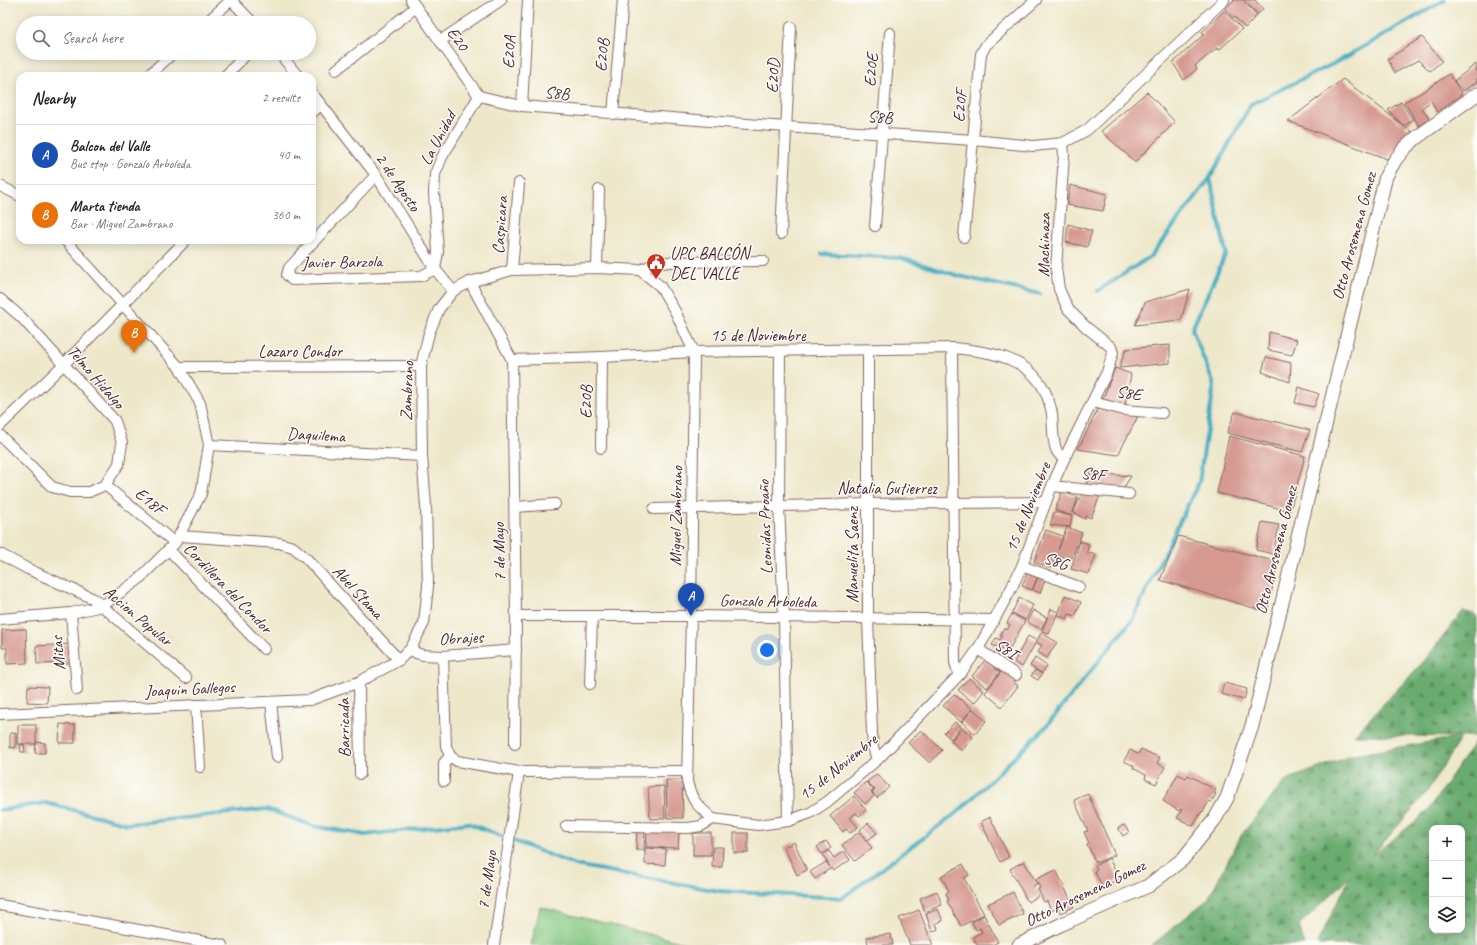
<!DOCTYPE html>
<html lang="en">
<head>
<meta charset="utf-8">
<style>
  :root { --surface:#fff; --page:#f2f2f2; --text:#202124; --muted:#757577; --line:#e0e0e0; --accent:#c8321e }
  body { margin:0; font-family:Caveat,sans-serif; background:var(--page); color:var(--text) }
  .controls { position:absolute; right:12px; bottom:12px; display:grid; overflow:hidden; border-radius:8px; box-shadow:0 2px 10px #0003 }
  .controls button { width:36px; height:36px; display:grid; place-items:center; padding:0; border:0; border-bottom:1px solid var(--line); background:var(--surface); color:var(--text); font:20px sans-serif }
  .you { position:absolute; left:767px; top:650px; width:14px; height:14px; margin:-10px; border:3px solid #fff; border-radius:50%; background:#1a73e8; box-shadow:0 0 0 6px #1a73e833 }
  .badge { display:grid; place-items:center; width:26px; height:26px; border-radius:50%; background:var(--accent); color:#fff; font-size:13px; font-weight:700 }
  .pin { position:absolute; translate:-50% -33px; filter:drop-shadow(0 1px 2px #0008) }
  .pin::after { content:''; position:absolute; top:21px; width:14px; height:12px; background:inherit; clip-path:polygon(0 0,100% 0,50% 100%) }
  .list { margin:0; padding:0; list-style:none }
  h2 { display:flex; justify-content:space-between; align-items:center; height:52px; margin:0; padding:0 16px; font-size:17px }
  h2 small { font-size:13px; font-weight:400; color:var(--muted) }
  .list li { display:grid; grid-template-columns:26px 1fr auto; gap:12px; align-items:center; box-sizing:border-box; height:60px; padding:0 16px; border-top:1px solid var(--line) }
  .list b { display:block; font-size:15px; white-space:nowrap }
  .list p { margin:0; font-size:13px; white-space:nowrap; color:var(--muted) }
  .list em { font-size:13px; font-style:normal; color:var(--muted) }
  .icon { flex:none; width:22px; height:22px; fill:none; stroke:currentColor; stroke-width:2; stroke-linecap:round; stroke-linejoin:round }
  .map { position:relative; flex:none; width:1477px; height:945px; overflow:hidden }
  .search { position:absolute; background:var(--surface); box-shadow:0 2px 10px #0003; left:16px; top:16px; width:300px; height:44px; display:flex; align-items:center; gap:10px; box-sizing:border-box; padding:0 14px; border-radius:22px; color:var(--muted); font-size:15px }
  .panel { position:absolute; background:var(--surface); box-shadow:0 2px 10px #0003; left:16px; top:72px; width:300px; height:172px; border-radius:12px }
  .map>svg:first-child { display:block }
  .grass { fill:#84c781; stroke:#677356 }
  .forest { fill:url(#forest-firs); stroke:#5a664d; fill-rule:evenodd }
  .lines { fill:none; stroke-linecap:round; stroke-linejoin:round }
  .stream { stroke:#44adc3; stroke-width:4 }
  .building { fill:#d69a91 }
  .minor-casing { stroke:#836563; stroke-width:12 }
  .tertiary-casing { stroke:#836563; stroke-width:15 }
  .minor { stroke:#fff; stroke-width:10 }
  .tertiary { stroke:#fff; stroke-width:13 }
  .labels { text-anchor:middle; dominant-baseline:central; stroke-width:3; stroke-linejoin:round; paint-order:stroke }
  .street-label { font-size:17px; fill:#4a1f2b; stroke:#fdfcf7 }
  .poi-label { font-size:17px; fill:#4a1f2b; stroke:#fdfcf7; text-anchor:start }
</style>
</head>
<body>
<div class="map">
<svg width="1477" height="945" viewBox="0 0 1477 945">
  <defs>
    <pattern id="forest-firs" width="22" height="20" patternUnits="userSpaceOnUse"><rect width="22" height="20" fill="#6bac6f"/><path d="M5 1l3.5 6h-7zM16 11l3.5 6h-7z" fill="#5a8b5b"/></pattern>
  </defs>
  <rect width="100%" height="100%" fill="#fdfcf7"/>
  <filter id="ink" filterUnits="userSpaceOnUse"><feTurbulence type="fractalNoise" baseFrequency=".025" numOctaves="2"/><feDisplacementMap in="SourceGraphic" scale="8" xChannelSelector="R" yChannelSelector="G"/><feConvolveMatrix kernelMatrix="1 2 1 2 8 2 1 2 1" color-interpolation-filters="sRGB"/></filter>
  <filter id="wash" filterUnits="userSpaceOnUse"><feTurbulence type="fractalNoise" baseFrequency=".012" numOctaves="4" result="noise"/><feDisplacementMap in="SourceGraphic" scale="16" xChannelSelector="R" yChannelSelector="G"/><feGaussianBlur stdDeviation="0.9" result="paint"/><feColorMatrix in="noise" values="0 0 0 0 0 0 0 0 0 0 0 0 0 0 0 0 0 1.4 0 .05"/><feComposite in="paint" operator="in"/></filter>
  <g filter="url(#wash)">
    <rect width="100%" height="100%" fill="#eee8cb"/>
    <polygon class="grass" points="540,907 693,945 531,945"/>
    <path class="forest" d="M 1463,611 L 1477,615 L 1477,736 L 1462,736 L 1426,793 L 1372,856 L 1427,812 L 1477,738 L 1477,945 L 1319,945 L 1318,941 L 1350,877 L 1299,925 L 1304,945 L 1152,945 L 1208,899 L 1242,834 L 1286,780 L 1353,755 L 1459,737 L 1354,735 L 1424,661 ZM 1432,828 L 1462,828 L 1462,930 L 1432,930 Z"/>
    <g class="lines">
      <g class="stream">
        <polyline points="822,254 901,258 959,276 1040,294"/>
        <polyline points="1098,291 1151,256 1210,178"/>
        <polyline points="0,810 46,803 128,824 267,809 313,826 365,835 468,823 575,865 719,891 842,898 959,811 1044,729 1132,620 1199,482 1214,385 1192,329 1226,253 1210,178 1251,104 1339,61 1445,0"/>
      </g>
    </g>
    <g id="blocks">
      <g class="building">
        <polygon points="1234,0 1255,0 1263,9 1258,14 1244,1 1257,15 1245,28 1235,17 1233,18 1225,9"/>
        <polygon points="1224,11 1242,29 1219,50 1217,48 1195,66 1197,69 1184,80 1173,63 1204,34 1202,32"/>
        <polygon points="1422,37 1442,61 1430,71 1418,60 1395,73 1388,59"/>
        <polygon points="1476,64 1477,82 1463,91 1454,81"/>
        <polygon points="1449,74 1462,94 1437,112 1431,101 1422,108 1429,118 1419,126 1404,102 1424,91"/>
        <polygon points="1343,79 1404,126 1388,110 1401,102 1413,120 1404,126 1412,132 1387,159 1288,121"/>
        <polygon points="1147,92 1175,122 1135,162 1101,131"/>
        <polygon points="1070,185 1107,194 1103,211 1067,205"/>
        <polygon points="1068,224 1092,231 1087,247 1066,242"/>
        <polygon points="1190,289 1181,320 1135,325 1145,302"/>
        <polygon points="1269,332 1297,340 1292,355 1268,350"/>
        <polygon points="1170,345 1170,363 1119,368 1126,349"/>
        <polygon points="1266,357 1291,363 1290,382 1262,372"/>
        <polygon points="1115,368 1131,374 1124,410 1102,401"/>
        <polygon points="1299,387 1319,394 1314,407 1295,403"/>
        <polygon points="1098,409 1138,416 1118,455 1078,449"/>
        <polygon points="1235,412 1310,430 1302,452 1227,433"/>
        <polygon points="1229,436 1305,456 1290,511 1217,493"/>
        <polygon points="1091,470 1102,474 1131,476 1123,489 1086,485"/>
        <polygon points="1084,490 1101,493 1091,518 1086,516 1085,519 1073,512"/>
        <polygon points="1062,492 1078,497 1072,516 1055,510"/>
        <polygon points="1054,512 1072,516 1070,527 1050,525"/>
        <polygon points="1262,522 1279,525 1273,554 1256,550"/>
        <polygon points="1067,527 1082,533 1071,560 1056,554 1051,568 1034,562 1046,530 1063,536 1058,550"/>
        <polygon points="1178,536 1278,562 1267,612 1160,580"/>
        <polygon points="1080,541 1089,544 1087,552 1096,555 1089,574 1071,569"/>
        <polygon points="1028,571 1038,575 1032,590 1022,586"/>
        <polygon points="1039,574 1046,577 1040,593 1033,590"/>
        <polygon points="1065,595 1081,602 1075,616 1069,614 1067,619 1058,615"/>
        <polygon points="1019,598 1033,605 1026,620 1012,613"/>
        <polygon points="1051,609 1058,612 1049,634 1042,631"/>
        <polygon points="1033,610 1047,618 1041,629 1027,622"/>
        <polygon points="1012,614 1025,621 1010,648 1005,645 1002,650 992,645 996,638 1000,640 1002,636 1000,635 1004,628 1007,630 1010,625 1007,623"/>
        <polygon points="26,629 27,663 7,664 7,648 2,648 2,630"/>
        <polygon points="1041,633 1057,642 1047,658 1038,652 1042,645 1036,642 1022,667 1014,662 1028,636 1037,641"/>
        <polygon points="71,644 72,663 37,664 36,646"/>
        <polygon points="1035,658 1047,666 1042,673 1030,666"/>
        <polygon points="985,660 1000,672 987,688 972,676"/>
        <polygon points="1004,668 1017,676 1013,681 1018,686 1002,707 985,693"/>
        <polygon points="1035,670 1042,674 1038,680 1031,676"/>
        <polygon points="969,678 984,691 974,703 958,690"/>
        <polygon points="1224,683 1247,689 1244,700 1221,694"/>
        <polygon points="28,686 48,687 47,703 27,702"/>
        <polygon points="954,694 972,709 961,722 943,706"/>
        <polygon points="973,709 986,721 975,734 962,722"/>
        <polygon points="955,722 961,727 951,739 944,733"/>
        <polygon points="60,724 75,725 75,743 59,743"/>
        <rect x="18" y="725" width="18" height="19"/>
        <polygon points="962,728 973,737 962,751 951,741"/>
        <polygon points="921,730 942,750 930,763 908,743"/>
        <polygon points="10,733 16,733 16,747 10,748"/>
        <polygon points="36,742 45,743 45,753 35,753"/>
        <polygon points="24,744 25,752 21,752 20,745"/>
        <polygon points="1141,749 1160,758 1157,763 1165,767 1156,784 1145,779 1146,775 1133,768 1134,766 1124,761 1130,750 1138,754"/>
        <polygon points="877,774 889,787 877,798 872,792 875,790 867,782"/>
        <polygon points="1178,774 1186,778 1188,775 1216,790 1214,793 1216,794 1211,802 1209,801 1203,812 1202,811 1193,826 1177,818 1182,810 1180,809 1179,811 1163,801"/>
        <polygon points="666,780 682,780 683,818 667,818"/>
        <polygon points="866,782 874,790 871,792 874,796 865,804 854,793"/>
        <polygon points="664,786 665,818 650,819 648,787"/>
        <polygon points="1088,794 1115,855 1096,863 1087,844 1089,843 1084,832 1088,831 1074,800"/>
        <polygon points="854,796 866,810 859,816 856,813 850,818 858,827 850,833 846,829 843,832 830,816"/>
        <polygon points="990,817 1009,857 1000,862 981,822"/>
        <polygon points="868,823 877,833 868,840 860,830"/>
        <polygon points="1124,825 1129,832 1123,836 1118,828"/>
        <polygon points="637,830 645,830 644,850 636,850"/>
        <polygon points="647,831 679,832 678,848 646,847"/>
        <polygon points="859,832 872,848 855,861 842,845"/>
        <rect x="693" y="833" width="18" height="22"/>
        <rect x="734" y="833" width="14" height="20"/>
        <polygon points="826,841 831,848 822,854 817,847"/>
        <polygon points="794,842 807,870 797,875 784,847"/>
        <polygon points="713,847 723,847 722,867 712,867"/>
        <polygon points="645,848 666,849 665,865 645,864"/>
        <polygon points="829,851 834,858 844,851 850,860 833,871 831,868 815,879 810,872 826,862 830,867 823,855"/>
        <polygon points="1109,858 1119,879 1103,887 1094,871 1097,870 1095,866"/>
        <polygon points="1024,861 1037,884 1033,886 1039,896 1028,902 1010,869"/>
        <polygon points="963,864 969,875 964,878 984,914 961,926 947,901 949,900 946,893 949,891 941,876"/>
        <polygon points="1056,870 1074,907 1060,913 1058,908 1051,911 1047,901 1044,902 1038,889 1040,888 1036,879"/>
        <polygon points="937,891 942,905 925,912 920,898"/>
        <polygon points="1013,892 1023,914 999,925 988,904"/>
        <polygon points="938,909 943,921 936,923 938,929 932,932 926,914"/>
        <polygon points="919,910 933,945 910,945 899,918"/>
        <polygon points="984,915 998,942 992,945 977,945 973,937 982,932 980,928 976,930 972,922"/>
        <polygon points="891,934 893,945 868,945 867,937"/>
      </g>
    </g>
  </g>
  <g filter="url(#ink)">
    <use href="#blocks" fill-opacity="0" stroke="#836563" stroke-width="1"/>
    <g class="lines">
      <defs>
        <g id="minor">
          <polyline points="231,0 253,23"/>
          <polyline points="411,0 479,96"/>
          <polyline points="206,23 231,0"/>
          <polyline points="440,41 501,0"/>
          <polyline points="279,53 298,76"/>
          <polyline points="336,70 416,7"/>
          <polyline points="148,76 173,53"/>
          <polyline points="225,76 248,53"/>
          <polyline points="312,93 376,175 435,269 453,291"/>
          <polyline points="479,96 522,106 786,127 973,140 1033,146 1063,143 1087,130 1224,0"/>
          <polyline points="522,106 528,0"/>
          <polyline points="312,113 321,104"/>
          <polyline points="613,114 623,0"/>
          <polyline points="376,175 289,268 287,275 292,280 421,276 435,269 438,252 434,193 435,174 442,157 479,96"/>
          <polyline points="0,186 20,196"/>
          <polyline points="875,226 890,33"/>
          <polyline points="781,234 791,27"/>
          <polyline points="964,237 981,54 986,45 1036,0"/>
          <polyline points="597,268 599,190"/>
          <polyline points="512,270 519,183"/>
          <path d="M 640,270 L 660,286 L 675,311 L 694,352 L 691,616 L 687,782 C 693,803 697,805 713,819"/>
          <polyline points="470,282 512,360 516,616 515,744"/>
          <polyline points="0,299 21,317 115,421 122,443 119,464 105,485 89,492 70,492 52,487 0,435"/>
          <polyline points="952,348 955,662 957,669 961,673"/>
          <polyline points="868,350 868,619 872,733 873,747 877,760"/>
          <polyline points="780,351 779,505 784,618 788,821"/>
          <path d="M 512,360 L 602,357 L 694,352 L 952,348 C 988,351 1032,357 1047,396 C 1049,402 1051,407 1052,414 C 1053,423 1052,445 1058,453 C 1059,455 1062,457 1064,459"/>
          <polyline points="179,367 421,366"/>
          <polyline points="1093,402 1124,410 1162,413"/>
          <polyline points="0,426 64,364 186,240"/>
          <polyline points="209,445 422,456"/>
          <polyline points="601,448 602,357"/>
          <polyline points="105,485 175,543"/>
          <polyline points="1052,486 1129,494"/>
          <polyline points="515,507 555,504"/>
          <polyline points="654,509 868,504 1046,502"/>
          <polyline points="180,536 279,543 293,547 306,558 399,660"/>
          <polyline points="169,550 264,649"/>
          <polyline points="0,554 28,569 94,599 186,678"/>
          <polyline points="1022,566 1079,587"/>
          <polyline points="71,613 77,690"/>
          <polyline points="516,616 691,616 994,620"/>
          <polyline points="0,619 71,613 102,606 138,580 175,543 201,494 209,445 200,403 179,367 65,240"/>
          <polyline points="411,648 416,653 423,655 443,656 516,650"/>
          <polyline points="978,649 1016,675"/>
          <polyline points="443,656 446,746 450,756 457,761 519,772 687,771"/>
          <polyline points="359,682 360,774"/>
          <polyline points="590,684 592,617"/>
          <polyline points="271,702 277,757"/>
          <polyline points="196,705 200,767"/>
          <polyline points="0,714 310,700 359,682 399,660 411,648 424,623 428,586 426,506 422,456 421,366 429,333 439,309 453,291 470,282 512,270 597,268 640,270 654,264 669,262 763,261"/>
          <polyline points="444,781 444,763 450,756"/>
          <polyline points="713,819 758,825 788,821 810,813 827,802 877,760 961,673 978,649 1010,591 1022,566 1052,486 1064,459 1107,372 1113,353 1111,347 1086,327 1068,309 1059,289 1056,268 1064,155 1063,143"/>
          <polyline points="566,826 688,828 701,826 713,819"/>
          <polyline points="0,905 222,945"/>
          <polyline points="494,945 519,772"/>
        </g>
        <polyline id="tertiary" points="1019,945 1062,924 1148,886 1183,859 1215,819 1227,798 1252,726 1386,176 1395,160 1405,148 1416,138 1477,94"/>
      </defs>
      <use href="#minor" class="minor-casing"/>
      <use href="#tertiary" class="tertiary-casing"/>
      <use href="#minor" class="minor"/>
      <use href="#tertiary" class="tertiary"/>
    </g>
  </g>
  <defs>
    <symbol id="civic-pin" viewBox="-11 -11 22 30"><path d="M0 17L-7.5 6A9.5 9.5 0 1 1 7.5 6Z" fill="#c8321e" stroke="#fdfcf7"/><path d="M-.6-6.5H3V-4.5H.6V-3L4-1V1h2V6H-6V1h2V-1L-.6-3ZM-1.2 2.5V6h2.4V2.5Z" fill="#fff"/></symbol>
  </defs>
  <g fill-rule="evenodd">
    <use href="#civic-pin" x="645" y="252" width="22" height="30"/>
  </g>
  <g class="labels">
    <g class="street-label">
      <text transform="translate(458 39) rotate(55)">E20</text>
      <text transform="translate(509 52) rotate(-87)">E20A</text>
      <text transform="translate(602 55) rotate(-85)">E20B</text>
      <text transform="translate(871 70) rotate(-85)">E20E</text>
      <text transform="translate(773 76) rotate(-87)">E20D</text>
      <text transform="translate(557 93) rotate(5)">S8B</text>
      <text transform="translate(960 106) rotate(-85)">E20F</text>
      <text transform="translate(880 117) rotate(4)">S8B</text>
      <text transform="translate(438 138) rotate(-62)">La Unidad</text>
      <text transform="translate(398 182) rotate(56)">2 de Agosto</text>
      <text transform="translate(500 225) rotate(-86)">Caspicara</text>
      <text transform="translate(1354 236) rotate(-75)">Otto Arosemena Gomez</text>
      <text transform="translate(1044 245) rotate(-89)">Machinaza</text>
      <text transform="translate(342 262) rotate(-1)">Javier Barzola</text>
      <text x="758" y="335">15 de Noviembre</text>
      <text x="300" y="351">Lazaro Condor</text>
      <text transform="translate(96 377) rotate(49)">Telmo Hidalgo</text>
      <text transform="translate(407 391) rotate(-88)">Zambrano</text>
      <text transform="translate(1129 393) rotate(9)">S8E</text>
      <text transform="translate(586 402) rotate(-89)">E20B</text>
      <text transform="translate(316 435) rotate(3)">Daquilema</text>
      <text transform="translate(1093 474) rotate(6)">S8F</text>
      <text x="887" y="488">Natalia Gutierrez</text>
      <text transform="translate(150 501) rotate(39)">E18F</text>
      <text transform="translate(1028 507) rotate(-68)">15 de Noviembre</text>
      <text transform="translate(676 516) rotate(-89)">Miguel Zambrano</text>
      <text transform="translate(765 527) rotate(-92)">Leonidas Proaño</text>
      <text transform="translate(1276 550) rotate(-76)">Otto Arosemena Gomez</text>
      <text transform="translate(499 552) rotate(-91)">7 de Mayo</text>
      <text transform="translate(852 555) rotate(-90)">Manuelita Saenz</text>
      <text transform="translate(1056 561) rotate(20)">S8G</text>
      <text transform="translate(228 588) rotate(46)">Cordillera del Condor</text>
      <text transform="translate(358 592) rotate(47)">Abel Stama</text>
      <text transform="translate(768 601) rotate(1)">Gonzalo Arboleda</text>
      <text transform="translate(138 616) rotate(40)">Accion Popular</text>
      <text transform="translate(461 638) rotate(-3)">Obrajes</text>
      <text transform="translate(1006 649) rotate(34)">S8I</text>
      <text transform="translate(58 653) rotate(-95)">Mitas</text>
      <text transform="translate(190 689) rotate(-3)">Joaquin Gallegos</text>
      <text transform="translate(344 728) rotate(-91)">Barricada</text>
      <text transform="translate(838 767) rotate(-39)">15 de Noviembre</text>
      <text transform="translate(487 880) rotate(-82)">7 de Mayo</text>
      <text transform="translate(1085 893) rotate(-26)">Otto Arosemena Gomez</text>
    </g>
    <g class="poi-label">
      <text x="670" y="253">UPC BALCÓN<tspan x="670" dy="20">DEL VALLE</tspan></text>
    </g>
  </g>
</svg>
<div class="controls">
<button>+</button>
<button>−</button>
<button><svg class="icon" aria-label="layers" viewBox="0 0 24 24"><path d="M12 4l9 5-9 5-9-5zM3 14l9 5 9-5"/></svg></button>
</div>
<div class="you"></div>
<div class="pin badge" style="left:691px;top:616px;background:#1a4fb4">A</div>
<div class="pin badge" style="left:134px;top:353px;background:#e8710a">B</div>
<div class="search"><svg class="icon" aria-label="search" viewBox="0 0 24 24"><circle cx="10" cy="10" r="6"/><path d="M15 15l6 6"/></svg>Search here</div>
<section class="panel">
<h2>Nearby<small>2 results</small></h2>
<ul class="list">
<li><span class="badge" style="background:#1a4fb4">A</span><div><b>Balcon del Valle</b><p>Bus stop · Gonzalo Arboleda</p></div><em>40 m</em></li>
<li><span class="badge" style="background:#e8710a">B</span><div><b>Marta tienda</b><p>Bar · Miguel Zambrano</p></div><em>360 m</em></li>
</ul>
</section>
</div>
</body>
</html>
